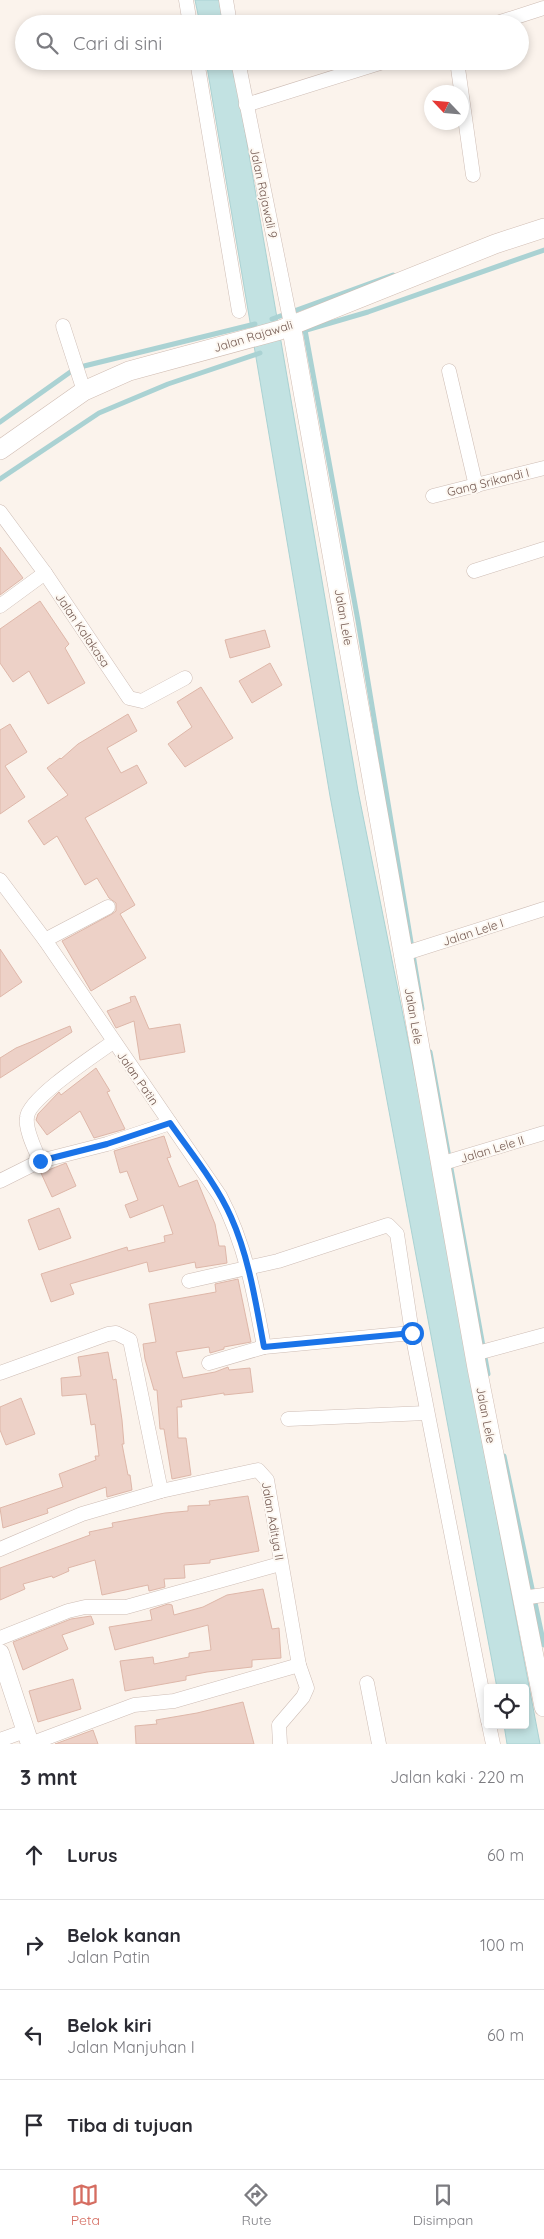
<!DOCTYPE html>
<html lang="id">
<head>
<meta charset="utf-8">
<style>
  :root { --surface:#fff; --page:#f2f2f3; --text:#2b2b33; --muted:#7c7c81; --line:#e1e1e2; --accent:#d56d61 }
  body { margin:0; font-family:Quicksand,sans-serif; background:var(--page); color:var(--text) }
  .controls { position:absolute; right:15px; bottom:15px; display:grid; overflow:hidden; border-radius:5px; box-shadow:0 2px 8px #0003 }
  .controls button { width:45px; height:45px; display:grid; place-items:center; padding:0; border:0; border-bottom:1px solid var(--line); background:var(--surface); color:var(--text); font:25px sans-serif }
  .compass { position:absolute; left:424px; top:85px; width:45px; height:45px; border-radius:50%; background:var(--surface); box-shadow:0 2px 8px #0003; rotate:296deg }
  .stop { position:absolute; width:15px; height:15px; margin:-11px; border:4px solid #1a73e8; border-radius:50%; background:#fff }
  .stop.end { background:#1a73e8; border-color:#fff; box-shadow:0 1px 5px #0008 }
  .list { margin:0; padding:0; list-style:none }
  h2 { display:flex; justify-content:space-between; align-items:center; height:65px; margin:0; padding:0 20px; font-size:21px }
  h2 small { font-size:16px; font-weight:400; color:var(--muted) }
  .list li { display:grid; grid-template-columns:32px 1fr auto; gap:15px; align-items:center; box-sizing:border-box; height:90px; padding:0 20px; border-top:1px solid var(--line) }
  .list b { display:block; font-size:19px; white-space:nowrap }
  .list p { margin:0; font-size:16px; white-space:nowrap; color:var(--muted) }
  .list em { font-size:16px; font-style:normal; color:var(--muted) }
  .icon { flex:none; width:28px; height:28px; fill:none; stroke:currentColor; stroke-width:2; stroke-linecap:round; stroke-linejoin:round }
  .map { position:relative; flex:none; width:544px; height:1744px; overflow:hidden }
  .search { position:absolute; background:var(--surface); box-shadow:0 2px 8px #0003; left:15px; right:15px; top:15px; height:55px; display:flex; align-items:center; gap:12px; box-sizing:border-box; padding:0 18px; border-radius:28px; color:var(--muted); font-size:19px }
  .sheet { height:425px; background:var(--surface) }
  nav { display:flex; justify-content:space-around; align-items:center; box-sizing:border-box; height:70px; border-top:1px solid var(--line); background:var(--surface); font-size:14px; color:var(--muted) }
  nav a { display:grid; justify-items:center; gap:2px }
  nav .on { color:var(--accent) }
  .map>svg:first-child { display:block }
  .water { fill:#c2e2e2; stroke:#aad2d3 }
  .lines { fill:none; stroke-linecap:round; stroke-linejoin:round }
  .stream { stroke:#aad2d3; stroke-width:5 }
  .building { fill:#edd1c7; stroke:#deb7a9 }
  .minor-casing { stroke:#cebdb5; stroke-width:15 }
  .tertiary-casing { stroke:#cebdb5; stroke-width:19 }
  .secondary-casing { stroke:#d0bdb3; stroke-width:20 }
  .minor { stroke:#fff; stroke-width:14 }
  .tertiary { stroke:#fff; stroke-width:18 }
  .secondary { stroke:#fff; stroke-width:19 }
  .route { stroke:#1a73e8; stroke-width:6 }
  .labels { text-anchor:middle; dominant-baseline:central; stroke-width:4; stroke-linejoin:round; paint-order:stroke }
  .street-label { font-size:12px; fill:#735951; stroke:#fdf8f2 }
</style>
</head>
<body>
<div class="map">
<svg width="544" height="1744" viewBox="0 0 544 1744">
  <rect width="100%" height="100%" fill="#fbf3ec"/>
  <g class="water">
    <polygon points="195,0 223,0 227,24 200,24"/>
    <polygon points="206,61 233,61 358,791 437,1184 477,1414 540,1744 507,1744 504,1725 525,1725 525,1688 497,1688 330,796"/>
  </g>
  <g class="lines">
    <g class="stream">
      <polyline points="272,319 393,275"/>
      <polyline points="305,330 358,621 422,1009"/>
      <polyline points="303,331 368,312 544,250"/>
      <polyline points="0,422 76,368 255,324"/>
      <polyline points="0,479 99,413 168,384 260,353"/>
      <polyline points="430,1052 488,1374"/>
      <polyline points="504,1456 544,1645"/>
    </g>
  </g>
  <g class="building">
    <polygon points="0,547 23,578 0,595"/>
    <polygon points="40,601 69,644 65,648 85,683 48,704 29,671 13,682 0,663 0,629"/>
    <polygon points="265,630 270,647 230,658 225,640"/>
    <polygon points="270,663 282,685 252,703 239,681"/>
    <polygon points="201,687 233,738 185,767 168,744 192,727 177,702"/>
    <polygon points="128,714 137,731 107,748 121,773 137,765 147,783 85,818 135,905 120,914 146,958 91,991 62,941 112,914 116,911 116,903 109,898 97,878 85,885 57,836 44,845 28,821 68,795 47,768 60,758 61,759 78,744"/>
    <polygon points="10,724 27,752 5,766 25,797 0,814 0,730"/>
    <polygon points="0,949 22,982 0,997"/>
    <polygon points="135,996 149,1029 180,1024 185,1052 140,1060 134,1021 116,1028 107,1011 131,1002 130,997"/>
    <polygon points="70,1026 72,1032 0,1078 0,1058 16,1048"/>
    <polygon points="96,1068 110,1091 107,1092 125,1129 94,1138 80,1111 47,1135 36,1120 38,1114 59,1092 61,1095"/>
    <polygon points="164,1136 171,1157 167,1158 179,1187 197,1180 215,1224 219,1246 225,1246 227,1263 196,1268 195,1262 149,1272 147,1262 70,1284 74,1294 51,1302 41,1274 127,1247 128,1251 165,1242 164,1236 173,1234 163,1205 130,1218 125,1205 138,1200 127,1171 120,1173 114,1151"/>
    <polygon points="66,1163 76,1186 52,1197 41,1173"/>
    <polygon points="59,1208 71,1238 39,1250 28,1220"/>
    <polygon points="238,1279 251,1342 224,1347 224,1349 210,1353 209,1347 176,1352 183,1378 215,1372 228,1367 229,1370 250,1368 253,1392 224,1395 224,1393 181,1400 182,1407 177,1407 178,1438 186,1438 191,1475 172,1479 164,1429 160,1429 157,1390 154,1390 145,1359 143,1344 156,1342 149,1304 216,1292 215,1284"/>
    <polygon points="108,1352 113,1380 116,1379 122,1420 124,1444 122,1444 128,1475 130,1475 132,1490 107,1497 106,1487 47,1509 48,1513 3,1528 0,1508 63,1487 59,1474 96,1460 95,1456 99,1456 95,1424 91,1425 86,1394 62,1396 61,1378 81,1376 78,1357"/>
    <polygon points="21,1398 35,1434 6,1445 0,1430 0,1407"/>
    <polygon points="248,1496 259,1551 210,1560 210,1563 184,1565 185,1578 164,1579 165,1587 149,1591 148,1585 102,1595 95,1560 68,1568 69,1571 53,1578 52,1576 23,1584 25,1589 0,1600 0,1568 90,1535 89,1532 113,1527 112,1523 165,1513 188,1511 188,1506 210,1505 209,1501"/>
    <polygon points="263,1589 272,1629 279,1628 281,1658 252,1660 252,1667 207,1672 186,1676 186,1680 125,1691 120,1661 153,1657 154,1664 189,1657 189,1653 211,1650 208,1625 115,1650 109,1627 152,1620 150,1610 168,1604 172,1605 174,1615 203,1607 227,1595"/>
    <polygon points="91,1616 94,1624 62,1635 68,1649 23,1670 13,1642 71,1619"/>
    <polygon points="73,1679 81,1709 38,1722 29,1691"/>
    <polygon points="243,1702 254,1744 136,1744 135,1726 157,1724 156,1720 197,1713"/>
    <polygon points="93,1730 98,1744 55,1744"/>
  </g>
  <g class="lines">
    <defs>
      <g id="minor">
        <polyline points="186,0 190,24"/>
        <polyline points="226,0 230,24"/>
        <polyline points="494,24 544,8"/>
        <polyline points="197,61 239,311"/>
        <polyline points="238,61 291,324"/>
        <polyline points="457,61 473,175"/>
        <polyline points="246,105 386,61"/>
        <polyline points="63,326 84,391"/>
        <polyline points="449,371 476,486"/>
        <polyline points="433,496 544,468"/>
        <polyline points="0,512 45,573 129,698 142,701 185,678"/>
        <polyline points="474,571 544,549"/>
        <polyline points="0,606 45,573"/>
        <path d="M 0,880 L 45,940 L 220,1196 C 245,1243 255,1296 264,1347"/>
        <polyline points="45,940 108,907"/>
        <polyline points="403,954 544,909"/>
        <path d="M 40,1161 C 35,1149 25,1130 27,1117 C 29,1098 95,1055 113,1042"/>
        <polyline points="440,1164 544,1133"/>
        <polyline points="0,1181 40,1161 107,1144 170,1123"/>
        <polyline points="189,1281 278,1261 388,1225 397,1234 412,1333"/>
        <polyline points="474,1354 544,1335"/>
        <polyline points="209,1363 264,1347 412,1333 488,1721"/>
        <polyline points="0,1373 108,1334 116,1333 130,1340 161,1491"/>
        <polyline points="288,1419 426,1413"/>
        <polyline points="0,1549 82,1514 161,1491 258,1470 267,1480 299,1665 307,1688 303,1697 279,1725 280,1744"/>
        <polyline points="522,1598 544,1595"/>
        <polyline points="0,1638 68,1611 85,1607 126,1607 280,1564"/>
        <polyline points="367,1683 379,1744"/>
        <polyline points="489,1725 493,1744"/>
        <polyline points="0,1740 25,1731"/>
        <polyline points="30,1744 134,1705 174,1701 299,1665"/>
      </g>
      <polyline id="tertiary" points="0,1653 30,1744"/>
      <g id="secondary">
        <polyline points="291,324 477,1368 544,1707"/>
        <polyline points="0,450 84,391 129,371 280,330 495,244 544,228"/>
      </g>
    </defs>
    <use href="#minor" class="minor-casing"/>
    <use href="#tertiary" class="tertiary-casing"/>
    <use href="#secondary" class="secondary-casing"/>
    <use href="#minor" class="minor"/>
    <use href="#tertiary" class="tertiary"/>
    <use href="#secondary" class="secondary"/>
  </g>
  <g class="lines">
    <path class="route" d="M 40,1161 L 107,1144 L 170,1123 C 191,1153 216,1183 231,1217 C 249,1257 256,1304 264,1347 L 412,1333"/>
  </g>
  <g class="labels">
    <g class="street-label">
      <text transform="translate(264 193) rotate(78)">Jalan Rajawali 9</text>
      <text transform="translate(253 336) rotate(-17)">Jalan Rajawali</text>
      <text transform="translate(488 482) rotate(-14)">Gang Srikandi I</text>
      <text transform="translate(344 617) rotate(80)">Jalan Lele</text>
      <text transform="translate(83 630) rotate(56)">Jalan Kalakasa</text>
      <text transform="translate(473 932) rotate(-18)">Jalan Lele I</text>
      <text transform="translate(414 1016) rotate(80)">Jalan Lele</text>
      <text transform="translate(138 1078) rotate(55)">Jalan Patin</text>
      <text transform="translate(492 1149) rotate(-17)">Jalan Lele II</text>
      <text transform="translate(486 1415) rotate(79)">Jalan Lele</text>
      <text transform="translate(273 1521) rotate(80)">Jalan Aditya II</text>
    </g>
  </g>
</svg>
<div class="controls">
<button><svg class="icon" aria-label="locate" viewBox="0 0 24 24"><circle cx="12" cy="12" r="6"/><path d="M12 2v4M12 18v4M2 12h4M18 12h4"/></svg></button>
</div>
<svg class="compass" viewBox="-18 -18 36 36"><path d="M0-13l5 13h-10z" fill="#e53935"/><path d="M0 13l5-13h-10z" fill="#7c7c81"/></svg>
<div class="stop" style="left:412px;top:1333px"></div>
<div class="stop end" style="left:40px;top:1161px"></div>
<div class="search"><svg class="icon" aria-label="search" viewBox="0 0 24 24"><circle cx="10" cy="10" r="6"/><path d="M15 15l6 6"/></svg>Cari di sini</div>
</div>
<section class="sheet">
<h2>3 mnt<small>Jalan kaki · 220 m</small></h2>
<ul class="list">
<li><svg class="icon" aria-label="ahead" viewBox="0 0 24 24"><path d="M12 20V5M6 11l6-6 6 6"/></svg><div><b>Lurus</b></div><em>60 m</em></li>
<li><svg class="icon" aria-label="right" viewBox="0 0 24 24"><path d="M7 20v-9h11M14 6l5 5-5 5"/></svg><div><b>Belok kanan</b><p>Jalan Patin</p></div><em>100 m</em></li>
<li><svg class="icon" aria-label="left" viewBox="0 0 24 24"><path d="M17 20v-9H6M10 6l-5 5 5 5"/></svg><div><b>Belok kiri</b><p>Jalan Manjuhan I</p></div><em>60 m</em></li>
<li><svg class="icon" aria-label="arrive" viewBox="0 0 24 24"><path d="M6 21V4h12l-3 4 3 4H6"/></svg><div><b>Tiba di tujuan</b></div></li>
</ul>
</section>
<nav>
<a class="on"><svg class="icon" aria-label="map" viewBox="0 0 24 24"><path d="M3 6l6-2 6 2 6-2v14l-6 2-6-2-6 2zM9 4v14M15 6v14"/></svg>Peta</a>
<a><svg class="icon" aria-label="directions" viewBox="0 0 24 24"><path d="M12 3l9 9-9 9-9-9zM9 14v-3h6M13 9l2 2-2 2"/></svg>Rute</a>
<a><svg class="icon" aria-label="saved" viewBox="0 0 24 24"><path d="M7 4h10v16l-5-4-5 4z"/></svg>Disimpan</a>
</nav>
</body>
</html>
